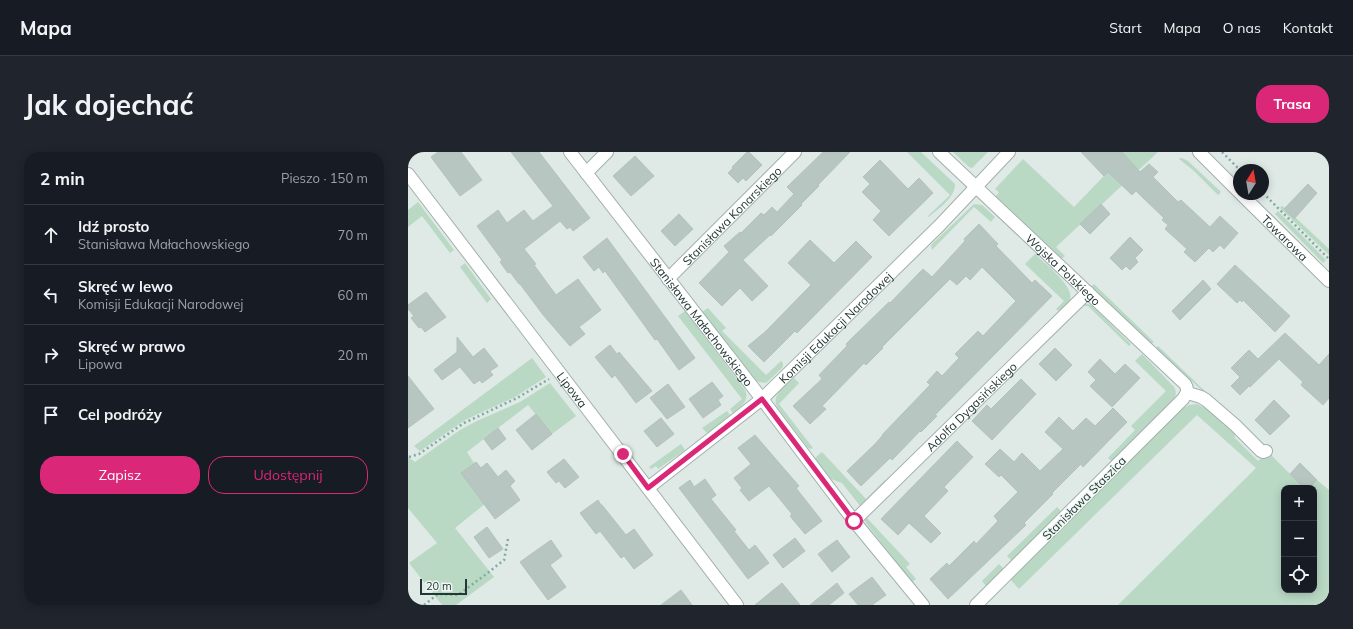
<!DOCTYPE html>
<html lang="pl">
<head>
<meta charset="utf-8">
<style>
  :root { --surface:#171b24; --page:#20242c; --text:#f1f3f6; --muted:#9ea1a6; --line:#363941; --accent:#db2777 }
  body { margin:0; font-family:Mulish,sans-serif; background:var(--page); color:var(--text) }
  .controls { position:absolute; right:12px; bottom:12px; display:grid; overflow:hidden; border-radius:8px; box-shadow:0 2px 10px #0003 }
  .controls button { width:36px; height:36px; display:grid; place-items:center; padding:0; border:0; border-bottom:1px solid var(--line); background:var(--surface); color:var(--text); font:20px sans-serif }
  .compass { position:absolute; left:825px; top:12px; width:36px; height:36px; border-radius:50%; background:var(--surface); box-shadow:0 2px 10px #0003; rotate:11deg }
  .scale { position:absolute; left:12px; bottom:10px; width:47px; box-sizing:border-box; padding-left:4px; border:2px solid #213834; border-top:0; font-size:11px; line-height:14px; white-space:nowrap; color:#213834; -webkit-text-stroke:3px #eff6f3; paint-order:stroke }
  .stop { position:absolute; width:12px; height:12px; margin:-9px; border:3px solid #db2777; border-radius:50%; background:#fff }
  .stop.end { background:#db2777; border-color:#fff; box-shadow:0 1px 4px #0008 }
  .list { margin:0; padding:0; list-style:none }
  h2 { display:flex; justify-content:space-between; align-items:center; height:52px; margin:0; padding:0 16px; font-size:17px }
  h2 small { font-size:13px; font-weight:400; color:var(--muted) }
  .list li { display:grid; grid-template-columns:26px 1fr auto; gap:12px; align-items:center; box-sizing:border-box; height:60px; padding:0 16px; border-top:1px solid var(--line) }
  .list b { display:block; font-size:15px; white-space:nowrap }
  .list p { margin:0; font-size:13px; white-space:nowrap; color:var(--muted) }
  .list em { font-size:13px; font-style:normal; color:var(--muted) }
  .actions { display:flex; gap:8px; padding:12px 16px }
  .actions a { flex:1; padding:9px 0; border:1px solid var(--accent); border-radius:16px; text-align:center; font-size:14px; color:var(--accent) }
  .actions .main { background:var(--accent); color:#fff }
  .icon { flex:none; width:22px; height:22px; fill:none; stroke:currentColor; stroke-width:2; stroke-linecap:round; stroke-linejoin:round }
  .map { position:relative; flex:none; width:921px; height:453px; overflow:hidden; border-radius:16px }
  header { display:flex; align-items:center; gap:24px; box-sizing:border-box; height:56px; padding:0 20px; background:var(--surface); border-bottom:1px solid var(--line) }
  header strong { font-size:19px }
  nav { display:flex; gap:22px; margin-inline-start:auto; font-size:14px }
  .intro { display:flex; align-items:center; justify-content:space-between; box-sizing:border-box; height:96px; padding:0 24px }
  h1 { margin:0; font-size:28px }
  .button { padding:10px 18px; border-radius:16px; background:var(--accent); color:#fff; font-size:14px; font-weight:700 }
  main { display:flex; gap:24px; padding:0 24px }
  aside { flex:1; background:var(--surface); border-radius:16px; box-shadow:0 2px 10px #0003 }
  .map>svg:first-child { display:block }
  .green { fill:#b9d9c5 }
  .building { fill:#b8c6c2; stroke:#b2c2bd }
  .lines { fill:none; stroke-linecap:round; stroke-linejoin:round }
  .minor-casing { stroke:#a2b0ad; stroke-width:14 }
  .path { stroke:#82aaa2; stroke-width:2.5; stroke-dasharray:2 3; stroke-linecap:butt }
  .minor { stroke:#fff; stroke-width:12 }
  .route { stroke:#db2777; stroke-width:5 }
  .labels { text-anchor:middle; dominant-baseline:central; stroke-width:3; stroke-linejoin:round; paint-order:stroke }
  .street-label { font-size:12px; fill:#213834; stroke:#eff6f3 }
</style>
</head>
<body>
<header>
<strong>Mapa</strong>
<nav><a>Start</a><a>Mapa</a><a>O nas</a><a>Kontakt</a></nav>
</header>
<div class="intro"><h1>Jak dojechać</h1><a class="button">Trasa</a></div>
<main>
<aside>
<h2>2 min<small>Pieszo · 150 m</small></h2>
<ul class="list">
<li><svg class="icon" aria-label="ahead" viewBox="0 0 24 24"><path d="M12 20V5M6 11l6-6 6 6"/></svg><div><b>Idź prosto</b><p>Stanisława Małachowskiego</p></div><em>70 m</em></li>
<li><svg class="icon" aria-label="left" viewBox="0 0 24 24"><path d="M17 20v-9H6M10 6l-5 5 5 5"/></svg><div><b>Skręć w lewo</b><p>Komisji Edukacji Narodowej</p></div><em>60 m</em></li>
<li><svg class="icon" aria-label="right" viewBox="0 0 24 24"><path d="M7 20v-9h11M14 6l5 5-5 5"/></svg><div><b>Skręć w prawo</b><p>Lipowa</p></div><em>20 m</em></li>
<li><svg class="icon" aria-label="arrive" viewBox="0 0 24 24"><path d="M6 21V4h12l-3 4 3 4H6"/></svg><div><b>Cel podróży</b></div></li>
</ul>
<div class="actions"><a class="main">Zapisz</a><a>Udostępnij</a></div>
</aside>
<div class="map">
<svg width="921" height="453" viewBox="0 0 921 453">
  <rect width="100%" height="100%" fill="#dfe9e6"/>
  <g class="green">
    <path d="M 499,0 L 513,0 L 547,32 C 547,46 531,56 521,65 L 520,64 L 542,43 Z"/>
    <polygon points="545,0 580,0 564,16 561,15"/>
    <polygon points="714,0 750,0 648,95 657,104 653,107 587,45 591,40 587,37 615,7 666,55 716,3"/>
    <polygon points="772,6 774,6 780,9 813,40 810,43 786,19 771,7"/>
    <polygon points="10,50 46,98 42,101 14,64 0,75 0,58"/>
    <polygon points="566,52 574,53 587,65 583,70 566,55 524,98 523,93"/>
    <polygon points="874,54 877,56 877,58 885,67 887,65 921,97 921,103 872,56"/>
    <polygon points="870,59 918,108 915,111 867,62"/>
    <path d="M 627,102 C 636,111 667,134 662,148 C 661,153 655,157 652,160 L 648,157 L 656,149 L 617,112 Z"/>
    <polygon points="57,111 83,147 79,151 52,115"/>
    <polygon points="686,132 746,190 743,192 683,135"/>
    <polygon points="675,151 683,153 723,192 721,194 680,154 673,154"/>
    <polygon points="300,156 318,176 314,179 358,223 373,209 375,211 375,215 358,231 351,230 347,228 294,160"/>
    <path d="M 277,159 L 337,238 C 342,249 333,254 325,261 L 322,257 L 334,247 L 270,164 Z"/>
    <polygon points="750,194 826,267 826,268 748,196"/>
    <path d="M 734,202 L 766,235 C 769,241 768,244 765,250 L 704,310 L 700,306 L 727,278 L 723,274 L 758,239 L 727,209 Z"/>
    <polygon points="124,206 138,225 107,245 57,268 12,299 6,294"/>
    <path d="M 386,226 L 391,231 L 371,252 L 405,296 L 403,297 L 400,296 L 369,255 C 363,242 378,234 386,226 Z"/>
    <polygon points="142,231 168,264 144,282 120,253 59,300 66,311 53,321 78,351 47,376 86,425 48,453 34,453 1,411 29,391 0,356 0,305 7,310 52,278 71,268 112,250"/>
    <path d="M 789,252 C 803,258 814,268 826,279 L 827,286 L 850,309 L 860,300 L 896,336 L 876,336 L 876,438 L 906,438 L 906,336 L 901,336 L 909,328 L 921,338 L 921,453 L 710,453 L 848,316 L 789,263 L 611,437 L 602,427 L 769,259 L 781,253 Z"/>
    <polygon points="319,259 322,263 300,281 298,280 294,276"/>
    <polygon points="273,292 277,298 250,317 248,314 243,317 241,315"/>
    <polygon points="414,300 458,347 477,328 479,330 453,355 434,331 423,327 407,306"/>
    <polygon points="649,355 654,360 605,410 599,404"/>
    <polygon points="458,365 502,412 498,415 508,427 504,430 458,371 457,369"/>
    <polygon points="591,412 596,417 579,435 574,429"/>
  </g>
  <g class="building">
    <polygon points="30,0 53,0 74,28 52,44 23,5"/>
    <polygon points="103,0 131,0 182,66 165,79 162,75 159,77 152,69 116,97 128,112 126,113 148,143 170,127 193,158 171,175 177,182 162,194 136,164 112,132 111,132 102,120 100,121 92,110 94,108 69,74 90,58 99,71 116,58 125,69 145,54"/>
    <polygon points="339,0 341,0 354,13 338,29 335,26 330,31 320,21 325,16 324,15"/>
    <polygon points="415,0 442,0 410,33 411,34 393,52 394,53 363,84 362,83 335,108 360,134 344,149 332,136 314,154 291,131 321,100 316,94 332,80 333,81 353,61 356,63 364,55 369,60 386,42 379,35"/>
    <polygon points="673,0 714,0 732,20 741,12 750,20 745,25 770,50 773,48 802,75 812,64 830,81 816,97 812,93 805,100 801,96 787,110 776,100 779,97 757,77 760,73 754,68 756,66 728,39 724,43 700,20 696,24"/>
    <polygon points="227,4 246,24 223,44 205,24"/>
    <polygon points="472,8 500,37 511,26 525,41 481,84 465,68 473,59 454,40 462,32 455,25"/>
    <polygon points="900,32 909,41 886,67 876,57"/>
    <polygon points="693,52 702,62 682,82 672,72"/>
    <polygon points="271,62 285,77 267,94 253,79"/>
    <polygon points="571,72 590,92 588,94 624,131 627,128 644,144 527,263 529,264 513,280 512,279 484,308 482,306 453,334 439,319 467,292 475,283 474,283 522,233 519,230 529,219 534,224 551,206 547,202 570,179 575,184 608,149 574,115 562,128 558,124 549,133 542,127 474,195 475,196 458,213 456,211 414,254 418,257 402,272 385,254 414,227 411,223 439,194 438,192 481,150 482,151 515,117 524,125 557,89 556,87"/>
    <polygon points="722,85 735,98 727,106 730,110 722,118 718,114 714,118 702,106"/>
    <polygon points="199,86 287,206 271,218 249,187 247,188 197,119 195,121 191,115 186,119 175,105"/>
    <polygon points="402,88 426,111 448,89 464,105 389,181 387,179 356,210 340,194 357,180 403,133 380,111"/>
    <polygon points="827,113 882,164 867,180 835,148 834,150 832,148 829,151 809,132"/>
    <polygon points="795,128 803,137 772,168 764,159"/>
    <polygon points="18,140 38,165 17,180 13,175 11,176 3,166 6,164 0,157 0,153"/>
    <polygon points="877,181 911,213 921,202 921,246 915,253 893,233 895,230 871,207 842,235 841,234 832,243 823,234 832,225 823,216 841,198 850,207"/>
    <polygon points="49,185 65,205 76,196 90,214 82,219 85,223 74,231 72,228 66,232 52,215 34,228 26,218 49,200"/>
    <polygon points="202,193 209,202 211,200 244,239 228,251 207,223 204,226 187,205"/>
    <polygon points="647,196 664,213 648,229 631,212"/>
    <polygon points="692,207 707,222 717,212 732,226 704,255 682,234 688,228 680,220"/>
    <polygon points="0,224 26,257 0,276"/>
    <polygon points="613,227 628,242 584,288 564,269 579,253 583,257"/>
    <polygon points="304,230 315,244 310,248 313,253 295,266 281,247"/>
    <polygon points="260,232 277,255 259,267 242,246"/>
    <polygon points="866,248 882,264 862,283 847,268"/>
    <polygon points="705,256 719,270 675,315 673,312 644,341 645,342 616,371 618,373 540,447 522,427 539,411 541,414 566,389 568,392 590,369 586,364 610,340 593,323 591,325 577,312 592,297 606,310 614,301 632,319 655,297 637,280 651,265 665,279 678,266 687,274"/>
    <polygon points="128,262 144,282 124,298 108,278"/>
    <polygon points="253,266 266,282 249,295 236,279"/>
    <polygon points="90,276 98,287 84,298 76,287"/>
    <polygon points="347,283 391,334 388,336 414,369 397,382 382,364 384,362 361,334 341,349 332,338 334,336 326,326 343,312 330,296"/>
    <polygon points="549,289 565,305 536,335 540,339 516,364 533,381 523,391 501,371 490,383 473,367"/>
    <polygon points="156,307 171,325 157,336 151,329 148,331 139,320"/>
    <polygon points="68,310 73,316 79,311 90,325 98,318 107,329 102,334 112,348 87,367 53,321"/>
    <polygon points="892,311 909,328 901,336 896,336 882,322"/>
    <polygon points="297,327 308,343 303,347 328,378 326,379 341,398 347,393 361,411 340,427 271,336 282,328 286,335"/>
    <polygon points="190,348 193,353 194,353 218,383 226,377 245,403 226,417 216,404 213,406 192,379 188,382 172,361"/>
    <polygon points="79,375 95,397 81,406 66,385"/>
    <polygon points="387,386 397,399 375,416 365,403"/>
    <polygon points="143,388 154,404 142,413 158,435 140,448 112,410"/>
    <polygon points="429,388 442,405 424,420 410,402"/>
    <polygon points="464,425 478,443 464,453 450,453 441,442"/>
    <polygon points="374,431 392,453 347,453"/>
    <polygon points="429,431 436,441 421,453 402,453"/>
    <polygon points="273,438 284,453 253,453"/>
  </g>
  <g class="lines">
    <defs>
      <g id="minor">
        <path id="s1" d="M 162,0 L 354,247 L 446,369 L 515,453"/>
        <path id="s2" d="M 531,0 L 777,232 C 781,238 779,241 775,247 L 568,453"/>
        <polyline points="791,0 831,40"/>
        <polyline points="178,21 199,0"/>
        <path id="s3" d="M 0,22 L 329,453"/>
        <path id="s4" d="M 833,42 L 921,129"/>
        <path id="s5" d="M 260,127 L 387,0"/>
        <polyline points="780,241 793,245 798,248 827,273 853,299 855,300 858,299"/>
        <path id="s6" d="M 240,336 L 354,247 L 531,74 L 601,0"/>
        <path id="s7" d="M 446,369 L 680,140"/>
      </g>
    </defs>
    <use href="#minor" class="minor-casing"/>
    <g class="path">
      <polyline points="814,0 832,18"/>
      <polyline points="855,41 921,107"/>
      <polyline points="1,305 11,302 56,271 109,246 141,227"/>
      <polyline points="16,453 30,442 50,443 77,423 96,408 100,387"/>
    </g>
    <use href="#minor" class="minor"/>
  </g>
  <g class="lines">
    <polyline class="route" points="215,302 240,336 354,247 446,369"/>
  </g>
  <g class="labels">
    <g class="street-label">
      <text stroke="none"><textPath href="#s5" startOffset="90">Stanisława Konarskiego</textPath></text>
      <text stroke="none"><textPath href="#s4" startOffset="62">Towarowa</textPath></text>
      <text stroke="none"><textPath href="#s2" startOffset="171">Wojska Polskiego</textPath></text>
      <text stroke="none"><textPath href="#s1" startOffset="215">Stanisława Małachowskiego</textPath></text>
      <text stroke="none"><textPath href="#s6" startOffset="247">Komisji Edukacji Narodowej</textPath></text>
      <text stroke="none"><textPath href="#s3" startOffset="271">Lipowa</textPath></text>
      <text stroke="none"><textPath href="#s7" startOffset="164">Adolfa Dygasińskiego</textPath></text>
      <text transform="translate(676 346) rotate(-45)">Stanisława Staszica</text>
    </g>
  </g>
</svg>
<div class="controls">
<button>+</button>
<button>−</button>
<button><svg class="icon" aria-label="locate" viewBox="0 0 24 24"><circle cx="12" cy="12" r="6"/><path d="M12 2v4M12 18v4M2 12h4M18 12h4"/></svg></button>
</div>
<svg class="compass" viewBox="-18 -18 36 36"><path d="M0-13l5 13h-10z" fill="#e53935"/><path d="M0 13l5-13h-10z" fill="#9ea1a6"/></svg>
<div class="scale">20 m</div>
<div class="stop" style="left:446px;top:369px"></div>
<div class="stop end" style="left:215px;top:302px"></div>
</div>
</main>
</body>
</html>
